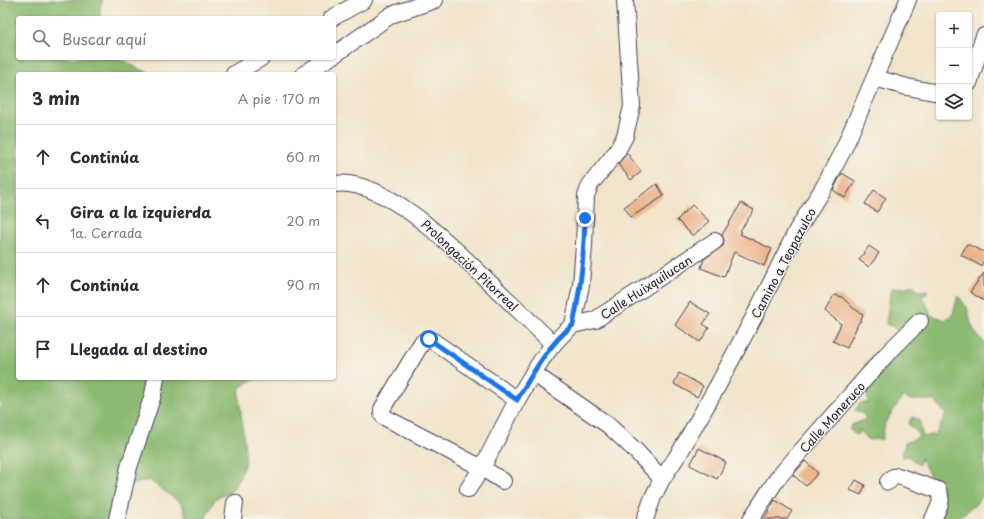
<!DOCTYPE html>
<html lang="es">
<head>
<meta charset="utf-8">
<style>
  :root { --surface:#fff; --page:#f7f7f7; --text:#2b2b33; --muted:#7c7c81; --line:#e1e1e2 }
  body { margin:0; font-family:"Playpen Sans",sans-serif; background:var(--page); color:var(--text) }
  .controls { position:absolute; right:12px; top:12px; display:grid; overflow:hidden; border-radius:4px; box-shadow:0 1px 3px #0004 }
  .controls button { width:36px; height:36px; display:grid; place-items:center; padding:0; border:0; border-bottom:1px solid var(--line); background:var(--surface); color:var(--text); font:20px sans-serif }
  .stop { position:absolute; width:12px; height:12px; margin:-9px; border:3px solid #1a73e8; border-radius:50%; background:#fff }
  .stop.end { background:#1a73e8; border-color:#fff; box-shadow:0 1px 4px #0008 }
  .list { margin:0; padding:0; list-style:none }
  h2 { display:flex; justify-content:space-between; align-items:center; height:52px; margin:0; padding:0 16px; font-size:17px }
  h2 small { font-size:13px; font-weight:400; color:var(--muted) }
  .list li { display:grid; grid-template-columns:26px 1fr auto; gap:12px; align-items:center; box-sizing:border-box; height:64px; padding:0 16px; border-top:1px solid var(--line) }
  .list b { display:block; font-size:15px; white-space:nowrap }
  .list p { margin:0; font-size:13px; white-space:nowrap; color:var(--muted) }
  .list em { font-size:13px; font-style:normal; color:var(--muted) }
  .icon { flex:none; width:22px; height:22px; fill:none; stroke:currentColor; stroke-width:2; stroke-linecap:round; stroke-linejoin:round }
  .map { position:relative; flex:none; width:984px; height:519px; overflow:hidden }
  .search { position:absolute; background:var(--surface); box-shadow:0 1px 3px #0004; left:16px; top:16px; width:320px; height:44px; display:flex; align-items:center; gap:10px; box-sizing:border-box; padding:0 14px; border-radius:4px; color:var(--muted); font-size:15px }
  .panel { position:absolute; background:var(--surface); box-shadow:0 1px 3px #0004; left:16px; top:72px; width:320px; height:308px; border-radius:4px }
  .map>svg:first-child { display:block }
  .forest { fill:#8cba72; stroke:#576e56 }
  .building { fill:#ecb68d }
  .lines { fill:none; stroke-linecap:round; stroke-linejoin:round }
  .minor-casing { stroke:#413f51; stroke-width:18 }
  .minor { stroke:#fff; stroke-width:16 }
  .route { stroke:#1a73e8; stroke-width:5 }
  .labels { text-anchor:middle; dominant-baseline:central; stroke-width:3; stroke-linejoin:round; paint-order:stroke }
  .street-label { font-size:12px; fill:#22223b; stroke:#f7f3e8 }
</style>
</head>
<body>
<div class="map">
<svg width="984" height="519" viewBox="0 0 984 519">
  <rect width="100%" height="100%" fill="#f7f3e8"/>
  <filter id="ink" filterUnits="userSpaceOnUse"><feTurbulence type="fractalNoise" baseFrequency=".025" numOctaves="2"/><feDisplacementMap in="SourceGraphic" scale="8" xChannelSelector="R" yChannelSelector="G"/><feConvolveMatrix kernelMatrix="1 2 1 2 8 2 1 2 1" color-interpolation-filters="sRGB"/></filter>
  <filter id="wash" filterUnits="userSpaceOnUse"><feTurbulence type="fractalNoise" baseFrequency=".012" numOctaves="4" result="noise"/><feDisplacementMap in="SourceGraphic" scale="16" xChannelSelector="R" yChannelSelector="G"/><feGaussianBlur stdDeviation="0.9" result="paint"/><feColorMatrix in="noise" values="0 0 0 0 0 0 0 0 0 0 0 0 0 0 0 0 0 1.4 0 .05"/><feComposite in="paint" operator="in"/></filter>
  <g filter="url(#wash)">
    <rect width="100%" height="100%" fill="#f2e4cb"/>
    <g class="forest">
      <polygon points="0,0 103,0 100,7 100,18 18,18 18,58 120,58 140,70 143,70 151,74 18,74 18,378 265,378 265,379 257,378 240,387 239,396 246,460 239,479 231,492 215,499 206,517 206,519 187,519 182,504 149,480 131,485 120,519 0,519"/>
      <path d="M 913,285 L 919,291 L 927,290 L 927,294 L 922,296 L 927,305 L 931,315 L 945,320 L 953,314 L 958,296 C 962,300 963,303 967,307 C 970,321 972,332 984,342 L 984,492 L 976,504 L 957,519 L 936,519 L 938,480 L 930,476 L 921,458 L 919,465 L 908,456 L 902,457 L 905,443 L 919,437 L 916,431 L 908,424 L 912,417 L 919,420 L 923,437 L 936,434 L 946,414 L 934,400 L 911,400 L 903,396 L 885,423 L 882,439 L 869,440 L 861,431 L 856,435 L 849,429 L 852,425 L 866,419 L 863,414 L 855,410 L 860,403 L 868,403 L 865,364 L 872,361 L 899,333 L 894,327 L 886,324 L 891,288 L 902,288 Z"/>
    </g>
    <g id="blocks">
      <g class="building">
        <polygon points="627,153 641,172 631,180 618,164"/>
        <polygon points="842,173 855,181 845,198 833,190"/>
        <polygon points="657,184 664,196 631,217 624,207"/>
        <polygon points="874,190 886,198 877,212 865,204"/>
        <polygon points="741,203 754,210 740,231 742,232 740,234 772,249 764,266 734,252 724,277 701,268 704,259 723,246 724,240 722,235"/>
        <polygon points="692,205 709,221 693,236 677,220"/>
        <polygon points="967,244 984,252 984,260 981,266 961,255"/>
        <polygon points="869,246 879,253 869,267 859,260"/>
        <polygon points="984,273 984,301 970,292"/>
        <polygon points="834,295 842,297 853,308 863,314 860,322 859,322 847,348 833,341 841,324 825,311"/>
        <polygon points="690,302 710,314 703,324 709,328 700,342 675,325"/>
        <polygon points="679,373 703,386 697,397 674,384"/>
        <polygon points="699,448 726,462 717,479 690,465"/>
        <polygon points="805,461 818,473 806,486 793,475"/>
        <polygon points="856,480 865,485 861,495 850,490"/>
        <polygon points="775,500 792,511 787,519 764,519"/>
      </g>
    </g>
  </g>
  <g filter="url(#ink)">
    <use href="#blocks" fill-opacity="0" stroke="#413f51" stroke-width="1"/>
    <g class="lines">
      <defs>
        <g id="minor">
          <polyline points="332,18 364,0"/>
          <polyline points="334,55 391,15 435,0"/>
          <polyline points="234,74 261,58"/>
          <polyline points="304,74 329,58"/>
          <polyline points="875,78 907,87 939,93"/>
          <polyline points="969,83 984,36"/>
          <path d="M 334,184 C 385,177 455,249 489,282 C 511,303 532,323 553,344"/>
          <polyline points="573,325 595,320 715,241"/>
          <polyline points="533,373 608,425 635,450 662,479"/>
          <path d="M 503,481 L 482,468 L 384,417 L 382,413 L 382,409 L 421,344 L 427,339 L 433,341 L 517,400 C 533,373 548,345 573,325 L 581,285 L 584,245 L 586,196 L 590,185 L 617,151 L 625,136 L 632,106 L 625,0"/>
          <path d="M 888,482 L 893,477 L 898,476 L 938,490 C 944,502 938,508 933,519"/>
          <polyline points="468,489 482,468 517,400"/>
          <polyline points="117,519 129,467 153,395 156,378"/>
          <polyline points="233,519 235,503"/>
          <polyline points="645,519 653,497 662,479 680,452 718,385 756,313 797,230 825,185 844,148 908,0"/>
          <polyline points="751,519 777,479 795,458 886,355 920,321"/>
        </g>
      </defs>
      <use href="#minor" class="minor-casing"/>
      <use href="#minor" class="minor"/>
    </g>
  </g>
  <g class="lines" filter="url(#ink)">
    <path class="route" d="M 429,339 L 517,400 C 533,373 548,345 573,325 C 581,289 584,254 585,218"/>
  </g>
  <g class="labels">
    <g class="street-label">
      <text transform="translate(783 263) rotate(-62)">Camino a Teopazulco</text>
      <text transform="translate(470 265) rotate(43)">Prolongación Pitorreal</text>
      <text transform="translate(646 287) rotate(-33)">Calle Huixquilucan</text>
      <text transform="translate(832 417) rotate(-48)">Calle Moneruco</text>
    </g>
  </g>
</svg>
<div class="controls">
<button>+</button>
<button>−</button>
<button><svg class="icon" aria-label="layers" viewBox="0 0 24 24"><path d="M12 4l9 5-9 5-9-5zM3 14l9 5 9-5"/></svg></button>
</div>
<div class="stop" style="left:429px;top:339px"></div>
<div class="stop end" style="left:585px;top:218px"></div>
<div class="search"><svg class="icon" aria-label="search" viewBox="0 0 24 24"><circle cx="10" cy="10" r="6"/><path d="M15 15l6 6"/></svg>Buscar aquí</div>
<section class="panel">
<h2>3 min<small>A pie · 170 m</small></h2>
<ul class="list">
<li><svg class="icon" aria-label="ahead" viewBox="0 0 24 24"><path d="M12 20V5M6 11l6-6 6 6"/></svg><div><b>Continúa</b></div><em>60 m</em></li>
<li><svg class="icon" aria-label="left" viewBox="0 0 24 24"><path d="M17 20v-9H6M10 6l-5 5 5 5"/></svg><div><b>Gira a la izquierda</b><p>1a. Cerrada</p></div><em>20 m</em></li>
<li><svg class="icon" aria-label="ahead" viewBox="0 0 24 24"><path d="M12 20V5M6 11l6-6 6 6"/></svg><div><b>Continúa</b></div><em>90 m</em></li>
<li><svg class="icon" aria-label="arrive" viewBox="0 0 24 24"><path d="M6 21V4h12l-3 4 3 4H6"/></svg><div><b>Llegada al destino</b></div></li>
</ul>
</section>
</div>
</body>
</html>
